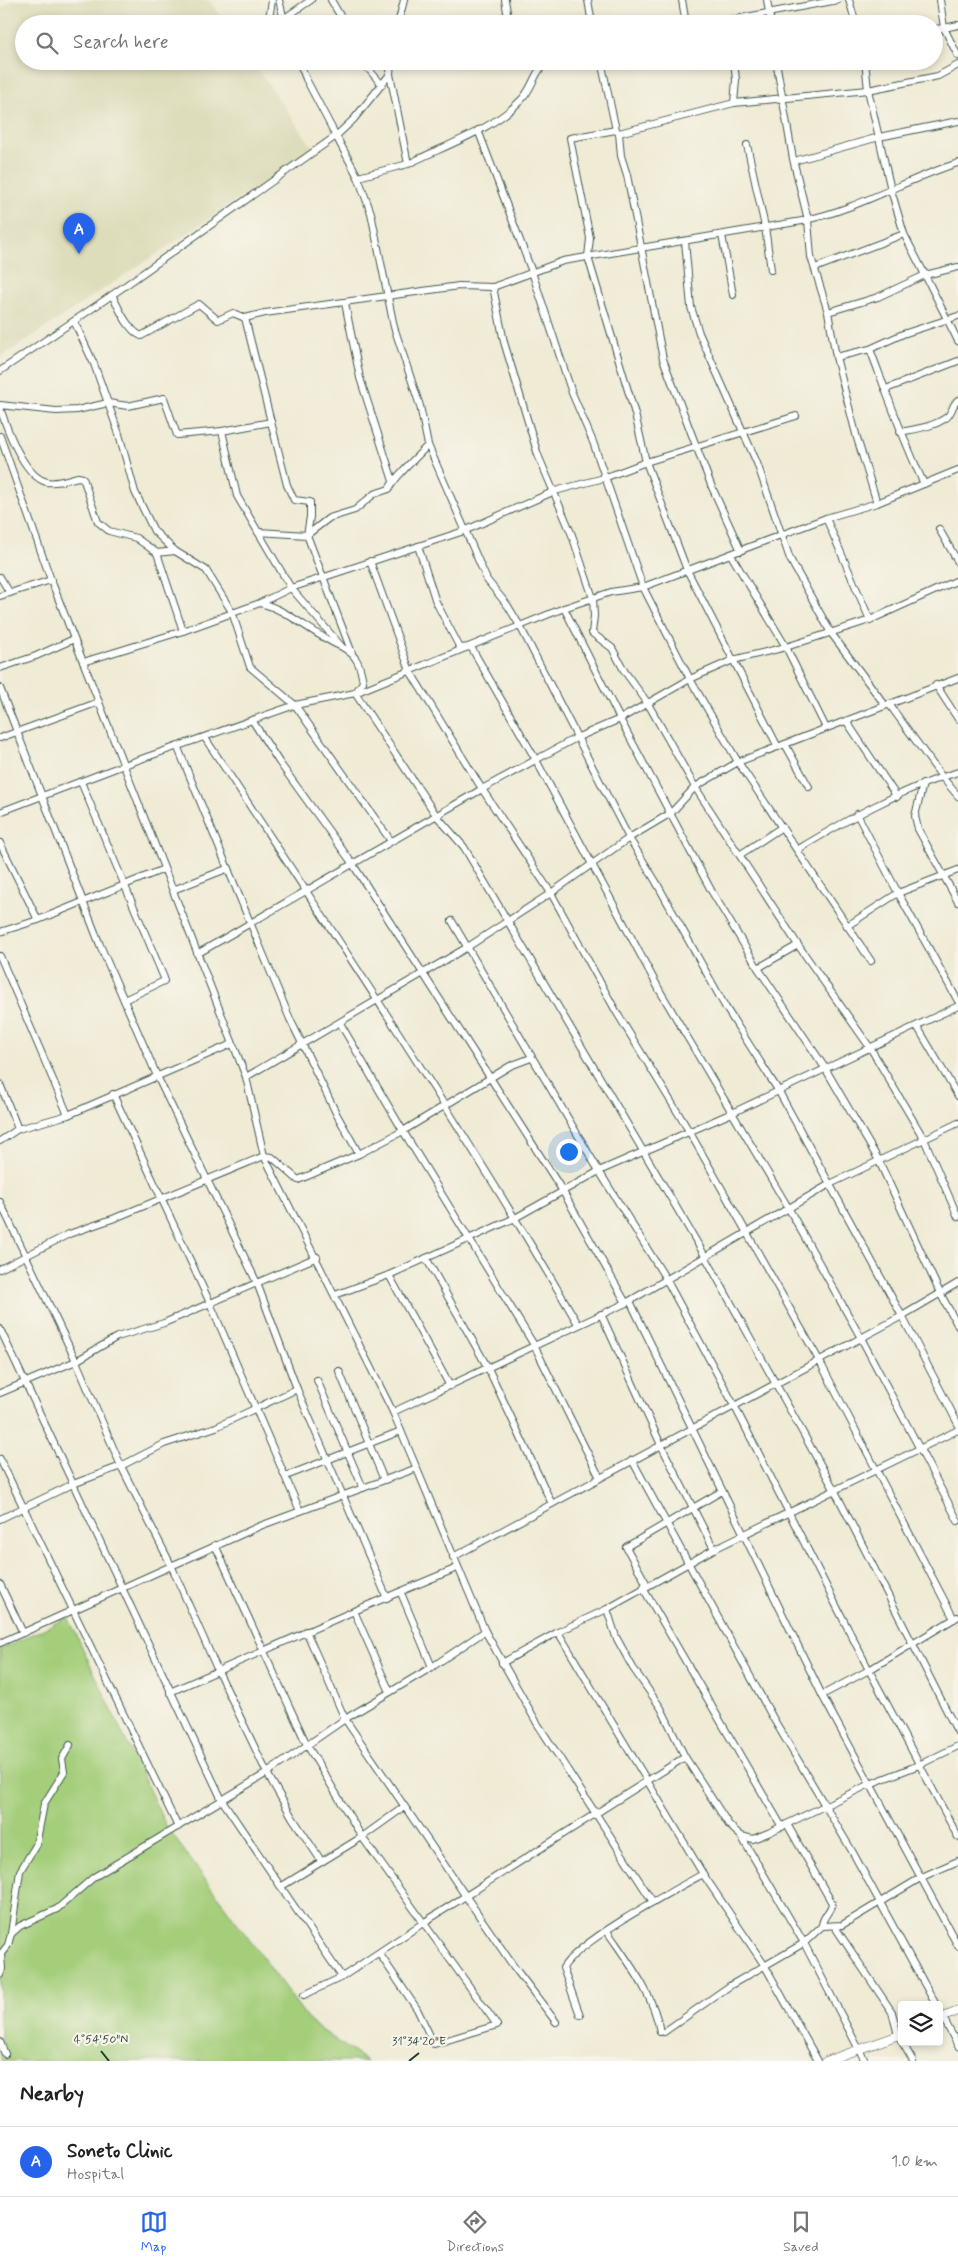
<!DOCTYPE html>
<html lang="en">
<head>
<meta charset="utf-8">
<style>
  :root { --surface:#fff; --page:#f6f6f6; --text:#202124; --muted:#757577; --line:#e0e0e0; --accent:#2563eb }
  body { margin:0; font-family:Mynerve,sans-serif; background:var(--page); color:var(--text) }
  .controls { position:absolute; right:15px; bottom:15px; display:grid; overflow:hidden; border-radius:5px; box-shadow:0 2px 8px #0003 }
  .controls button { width:45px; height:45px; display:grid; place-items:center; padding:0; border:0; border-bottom:1px solid var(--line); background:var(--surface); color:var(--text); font:25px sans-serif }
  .you { position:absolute; left:568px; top:1151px; width:18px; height:18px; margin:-12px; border:4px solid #fff; border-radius:50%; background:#1a73e8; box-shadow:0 0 0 8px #1a73e833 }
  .badge { display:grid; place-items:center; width:32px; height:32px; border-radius:50%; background:var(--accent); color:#fff; font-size:16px; font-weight:700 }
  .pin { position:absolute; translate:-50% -41px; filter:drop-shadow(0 1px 2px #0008) }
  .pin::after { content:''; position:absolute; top:26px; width:18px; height:15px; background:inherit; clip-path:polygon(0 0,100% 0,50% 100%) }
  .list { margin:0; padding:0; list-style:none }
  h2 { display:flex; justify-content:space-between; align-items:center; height:65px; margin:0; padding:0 20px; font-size:21px }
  h2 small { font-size:16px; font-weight:400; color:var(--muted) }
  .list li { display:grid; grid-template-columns:32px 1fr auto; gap:15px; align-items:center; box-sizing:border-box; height:70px; padding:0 20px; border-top:1px solid var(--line) }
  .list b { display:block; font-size:19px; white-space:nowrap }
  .list p { margin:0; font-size:16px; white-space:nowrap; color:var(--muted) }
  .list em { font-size:16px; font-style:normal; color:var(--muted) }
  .icon { flex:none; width:28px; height:28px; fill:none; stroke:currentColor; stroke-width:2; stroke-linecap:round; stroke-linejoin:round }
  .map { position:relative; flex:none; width:958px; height:2061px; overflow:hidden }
  .search { position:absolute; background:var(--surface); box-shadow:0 2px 8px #0003; left:15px; right:15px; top:15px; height:55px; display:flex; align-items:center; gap:12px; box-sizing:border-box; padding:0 18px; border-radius:28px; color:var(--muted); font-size:19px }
  .sheet { height:135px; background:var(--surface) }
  nav { display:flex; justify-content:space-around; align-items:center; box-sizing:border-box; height:70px; border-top:1px solid var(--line); background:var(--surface); font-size:14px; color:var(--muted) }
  nav a { display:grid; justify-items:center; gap:2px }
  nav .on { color:var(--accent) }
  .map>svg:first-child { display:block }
  .built { fill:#deddbb }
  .green { fill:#a4ce7a; stroke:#628657 }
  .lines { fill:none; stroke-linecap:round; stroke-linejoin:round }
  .minor-casing { stroke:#3e574c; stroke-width:8 }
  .tertiary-casing { stroke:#3e574c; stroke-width:9 }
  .minor { stroke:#fff; stroke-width:6 }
  .tertiary { stroke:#fff; stroke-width:8 }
  .ticks { fill:none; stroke:#1f3d34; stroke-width:2 }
  .ticks-label { font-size:12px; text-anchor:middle; fill:#1f3d34; stroke:#f7f3e8; stroke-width:4.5; stroke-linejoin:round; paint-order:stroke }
</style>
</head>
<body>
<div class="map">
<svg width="958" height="2061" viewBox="0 0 958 2061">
  <rect width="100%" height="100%" fill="#f7f3e8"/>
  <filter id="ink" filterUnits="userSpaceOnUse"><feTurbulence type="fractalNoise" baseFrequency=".02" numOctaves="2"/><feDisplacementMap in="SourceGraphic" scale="10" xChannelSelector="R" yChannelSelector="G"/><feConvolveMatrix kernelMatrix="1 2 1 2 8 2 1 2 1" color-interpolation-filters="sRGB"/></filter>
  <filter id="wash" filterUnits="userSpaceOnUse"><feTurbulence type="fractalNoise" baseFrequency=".0096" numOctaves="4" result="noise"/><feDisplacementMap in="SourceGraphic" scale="20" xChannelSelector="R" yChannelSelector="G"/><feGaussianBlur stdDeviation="1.12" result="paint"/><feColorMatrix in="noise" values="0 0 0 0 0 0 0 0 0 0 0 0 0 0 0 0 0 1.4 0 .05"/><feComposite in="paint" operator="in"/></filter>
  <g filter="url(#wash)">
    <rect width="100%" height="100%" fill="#efebd5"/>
    <polygon class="built" points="13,0 209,0 226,24 24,24 24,61 252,61 314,149 0,358 0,9"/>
    <polygon class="green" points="68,1617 166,1826 310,2022 366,2061 0,2061 0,1650"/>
  </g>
  <g filter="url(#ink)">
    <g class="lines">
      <defs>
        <g id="minor">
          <polyline points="279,0 285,24"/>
          <polyline points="331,0 345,24"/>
          <polyline points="505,0 509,24"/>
          <polyline points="588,0 592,24"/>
          <polyline points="682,0 686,24"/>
          <polyline points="767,0 771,24"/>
          <polyline points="849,0 856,24"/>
          <polyline points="283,19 311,0"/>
          <polyline points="264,24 270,13 272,0"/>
          <polyline points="398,24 404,0"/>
          <polyline points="708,24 838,0"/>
          <polyline points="958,25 944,28 958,56"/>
          <polyline points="934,29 944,28 940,0"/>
          <polyline points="299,61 306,79 336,136 354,119 390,74 408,164 358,177 371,213 394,327 420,406 428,445 487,580 508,606 520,626 629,838 655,880 726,1008 778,1090 902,1316 958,1424"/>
          <polyline points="362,61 382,85"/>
          <polyline points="515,61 516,66 537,61"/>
          <polyline points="601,61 616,130"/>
          <polyline points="734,61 736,80 734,103"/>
          <polyline points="776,61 793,159 808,220 811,257 828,312 836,357 857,438 877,503"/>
          <polyline points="865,61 868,90 891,190 904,234 925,275 958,267"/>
          <polyline points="390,74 391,61"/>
          <polyline points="478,130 532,272 572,393 593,442 643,587 690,679 738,762 871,961"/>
          <polyline points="619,133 621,156 627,175 663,359 711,485 741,551"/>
          <polyline points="747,145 765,227 771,270"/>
          <polyline points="794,161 879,137 958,121"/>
          <path d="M 408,164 C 446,145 493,130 522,99 C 533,88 534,71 548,61"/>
          <path d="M 805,220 C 859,209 906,179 958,163"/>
          <polyline points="722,235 733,295"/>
          <polyline points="685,241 691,307 699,333 757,463 790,559 831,633 885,705"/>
          <polyline points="815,268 904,234"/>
          <polyline points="493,287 504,342 538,455 572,535 593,598 594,616 592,633 612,648 625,672 647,702 695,787 798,945 871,1049 924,1139 958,1217"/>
          <path d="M 112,295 C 119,308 127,329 141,336 L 199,304 L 218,320 L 233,313 L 245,318 L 265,313 L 459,286 L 493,287 L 563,261 L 808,220"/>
          <polyline points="345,303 360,378 393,481"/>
          <polyline points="828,312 878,297 925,275 958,341"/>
          <polyline points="245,318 271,422"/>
          <polyline points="74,321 94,364 119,434 135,492 154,531 175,551 206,570 232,612 250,667 295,705 391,841"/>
          <polyline points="870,349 903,334 958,316"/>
          <path d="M 836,357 L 870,349 C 887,394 903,440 924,484"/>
          <polyline points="0,371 112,295 336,136 358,177"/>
          <polyline points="886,389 958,361"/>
          <polyline points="0,405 56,411 77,410 108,403 128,406 164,398 177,435 222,431 271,422 287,485 294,500 310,502 310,517 307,535 352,653"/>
          <path d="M 0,408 C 7,429 24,477 47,482 C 57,484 69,479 78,477 L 83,478 L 98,522 L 109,531 L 136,538 L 157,553 L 175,551"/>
          <path d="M 222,431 L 237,496 L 291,588 L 342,647 C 358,656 360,665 363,682 L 355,693 L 436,815 L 464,847 L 705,1256 L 835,1491 L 958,1733"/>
          <path d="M 900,432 C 915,429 934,427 947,417 C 952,413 952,405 958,400"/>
          <polyline points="0,436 51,580 246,1077 264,1156 393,1412 485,1631 537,1723 653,1902"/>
          <polyline points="826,518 870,620"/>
          <polyline points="939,529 958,562"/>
          <path d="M 258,532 L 307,535 L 329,518 L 355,510 L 374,494 L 389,489 C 394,477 418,456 428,445"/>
          <polyline points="418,546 436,602 460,648 471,647 536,760 660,991 789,1209 861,1338 958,1521"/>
          <polyline points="157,553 183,631"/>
          <polyline points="731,555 786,647 826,728"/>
          <polyline points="370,561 410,671 482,789 551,893 617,1013 689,1131 819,1360 954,1619"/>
          <polyline points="0,577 10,593"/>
          <polyline points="0,596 51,580"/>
          <path d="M 260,603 C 289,610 312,634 340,646"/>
          <polyline points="564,608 620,719 712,892 758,968 825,1068 878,1159 940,1293 958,1326"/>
          <polyline points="83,662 183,631 260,603 291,588 464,531 555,491 604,478 646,462 796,416"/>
          <polyline points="0,668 36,656 74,639"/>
          <polyline points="936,685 958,719"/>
          <polyline points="0,688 100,945 157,1076 257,1283 297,1389 387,1598"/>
          <polyline points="889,704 942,777 958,796"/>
          <polyline points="252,720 279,762 352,863 491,1079 562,1190 626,1303"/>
          <polyline points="847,722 897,797"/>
          <polyline points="0,738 99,702"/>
          <path d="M 205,738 C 333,931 461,1124 578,1324"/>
          <polyline points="785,744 809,787"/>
          <polyline points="778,747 687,570 646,462 635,414 588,257 590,238 570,138 616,130 619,133 734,103 868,90 938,76 958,65"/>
          <polyline points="178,748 290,1019 337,1115 359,1154"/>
          <polyline points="81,782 164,978 164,981 124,1000"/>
          <polyline points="923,784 915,816 918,829 958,902"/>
          <polyline points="0,812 124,765 295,705 355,693 564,608 611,592 643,587 826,518 877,503 958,470"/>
          <polyline points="857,814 898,893 958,1001"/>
          <polyline points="0,843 38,920"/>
          <path d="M 797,850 C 848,819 901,789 958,772"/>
          <polyline points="741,854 782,827"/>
          <polyline points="173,890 229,868"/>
          <polyline points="452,921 599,1171 666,1279 734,1405 869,1670 958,1837"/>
          <polyline points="847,926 898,893 958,870"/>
          <polyline points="0,932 38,920 164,869"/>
          <polyline points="197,954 482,789 576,738 620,719 690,679 733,660 786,647 870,620 958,580"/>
          <polyline points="0,956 68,1115"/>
          <polyline points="758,968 798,945"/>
          <polyline points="340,1023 403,1131 534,1345 600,1478"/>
          <polyline points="917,1026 958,1096"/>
          <polyline points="246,1077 466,948 551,893 629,838 671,813 695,787 738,762 958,678"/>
          <polyline points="0,1084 18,1129"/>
          <polyline points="113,1094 210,1303 300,1511"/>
          <polyline points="0,1141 18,1129 68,1115 232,1044"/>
          <polyline points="0,1202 76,1361 121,1466 171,1565 218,1671 267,1773 292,1817 322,1862"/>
          <polyline points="426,1258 488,1368 552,1504"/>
          <polyline points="0,1269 69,1234 115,1218 264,1156 272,1157 298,1180 359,1154 403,1131 510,1066 531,1058"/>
          <polyline points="389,1275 450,1386"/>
          <polyline points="335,1295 389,1275 515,1218 599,1171 732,1113 958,1006"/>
          <polyline points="630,1301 822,1695 958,1946"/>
          <polyline points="601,1314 661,1445 714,1549"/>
          <polyline points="0,1329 222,1800 342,1977"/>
          <polyline points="339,1371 384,1480"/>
          <polyline points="317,1380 363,1488"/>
          <polyline points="0,1393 76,1361 117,1337 164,1323 317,1257"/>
          <polyline points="393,1412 626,1303 830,1184 958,1123"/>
          <polyline points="0,1459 178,1827"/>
          <polyline points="632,1460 773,1718 852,1851 936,2005"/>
          <polyline points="286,1476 401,1431"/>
          <polyline points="722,1491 626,1547 646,1583 643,1588 782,1827"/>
          <polyline points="0,1519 73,1484 121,1466 164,1444 216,1427 297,1389"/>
          <polyline points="215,1545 307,1745 362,1837 497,2025 434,2044 417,2009 379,1953"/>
          <polyline points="453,1557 902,1316 958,1283"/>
          <polyline points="0,1584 23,1633"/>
          <polyline points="401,1593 432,1667"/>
          <polyline points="607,1609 616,1637 633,1668 661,1708 685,1757 729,1825 741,1836 753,1839 768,1833 870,1784 919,1765 958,1746"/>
          <polyline points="354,1611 390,1692"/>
          <polyline points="306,1631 345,1719 514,1967 556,2022"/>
          <polyline points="558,1632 703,1874 765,1966 818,2061"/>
          <polyline points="0,1643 260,1526 417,1468"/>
          <polyline points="502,1663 558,1632 607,1609 714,1549 958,1430"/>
          <polyline points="170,1692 354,1611 457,1568"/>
          <polyline points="822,1695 869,1670 957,1617"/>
          <path d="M 787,1824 L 832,1903 C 831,1912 822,1916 822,1926"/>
          <polyline points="741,1836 804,1943 865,2061"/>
          <polyline points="282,1886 362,1837 404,1807"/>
          <polyline points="835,1927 892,2012 898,2035 913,2061"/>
          <path d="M 607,1931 C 628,1962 654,1994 660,2032"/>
          <polyline points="11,1934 20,1871 36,1845 44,1804 64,1772 62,1759 70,1745"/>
          <polyline points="0,1955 8,1945 11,1934 20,1926 57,1909 94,1877 267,1773 345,1719 432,1667 485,1631"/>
          <polyline points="0,1975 2,1969 1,1954"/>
          <polyline points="304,1995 342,1977 423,1923 685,1757"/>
          <polyline points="939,2010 958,2046"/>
          <path d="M 580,2015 L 563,1968 C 578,1941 672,1891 703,1874"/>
          <polyline points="664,2032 731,1985 804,1943 822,1926 842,1925 922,1877 958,1861"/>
          <polyline points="0,2042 5,2054"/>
        </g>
        <g id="tertiary">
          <polyline points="939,2019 958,2011"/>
          <polyline points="826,2061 902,2034"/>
        </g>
      </defs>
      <use href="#minor" class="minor-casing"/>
      <use href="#tertiary" class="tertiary-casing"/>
      <use href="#minor" class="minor"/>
      <use href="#tertiary" class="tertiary"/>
    </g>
  </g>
  <path class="ticks" d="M 101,2051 L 109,2061M 409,2061 L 419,2053"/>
  <g class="ticks-label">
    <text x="101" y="2043">4°54'50"N</text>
    <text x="419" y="2045">31°34'20"E</text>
  </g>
</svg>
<div class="controls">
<button><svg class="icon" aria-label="layers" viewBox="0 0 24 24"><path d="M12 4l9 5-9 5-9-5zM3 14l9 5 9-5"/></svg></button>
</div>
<div class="you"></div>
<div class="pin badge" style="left:79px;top:254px">A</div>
<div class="search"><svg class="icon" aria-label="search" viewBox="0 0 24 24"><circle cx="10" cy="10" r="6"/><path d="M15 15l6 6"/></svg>Search here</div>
</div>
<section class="sheet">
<h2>Nearby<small></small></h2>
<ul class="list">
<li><span class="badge">A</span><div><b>Soneto Clinic</b><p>Hospital</p></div><em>1.0 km</em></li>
</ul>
</section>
<nav>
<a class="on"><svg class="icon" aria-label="map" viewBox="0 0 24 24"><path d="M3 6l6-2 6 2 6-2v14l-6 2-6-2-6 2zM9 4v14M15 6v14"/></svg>Map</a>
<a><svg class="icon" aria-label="directions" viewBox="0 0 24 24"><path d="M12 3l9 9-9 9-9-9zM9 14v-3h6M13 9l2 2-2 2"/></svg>Directions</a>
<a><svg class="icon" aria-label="saved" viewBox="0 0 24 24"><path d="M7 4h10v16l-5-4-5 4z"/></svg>Saved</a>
</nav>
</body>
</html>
